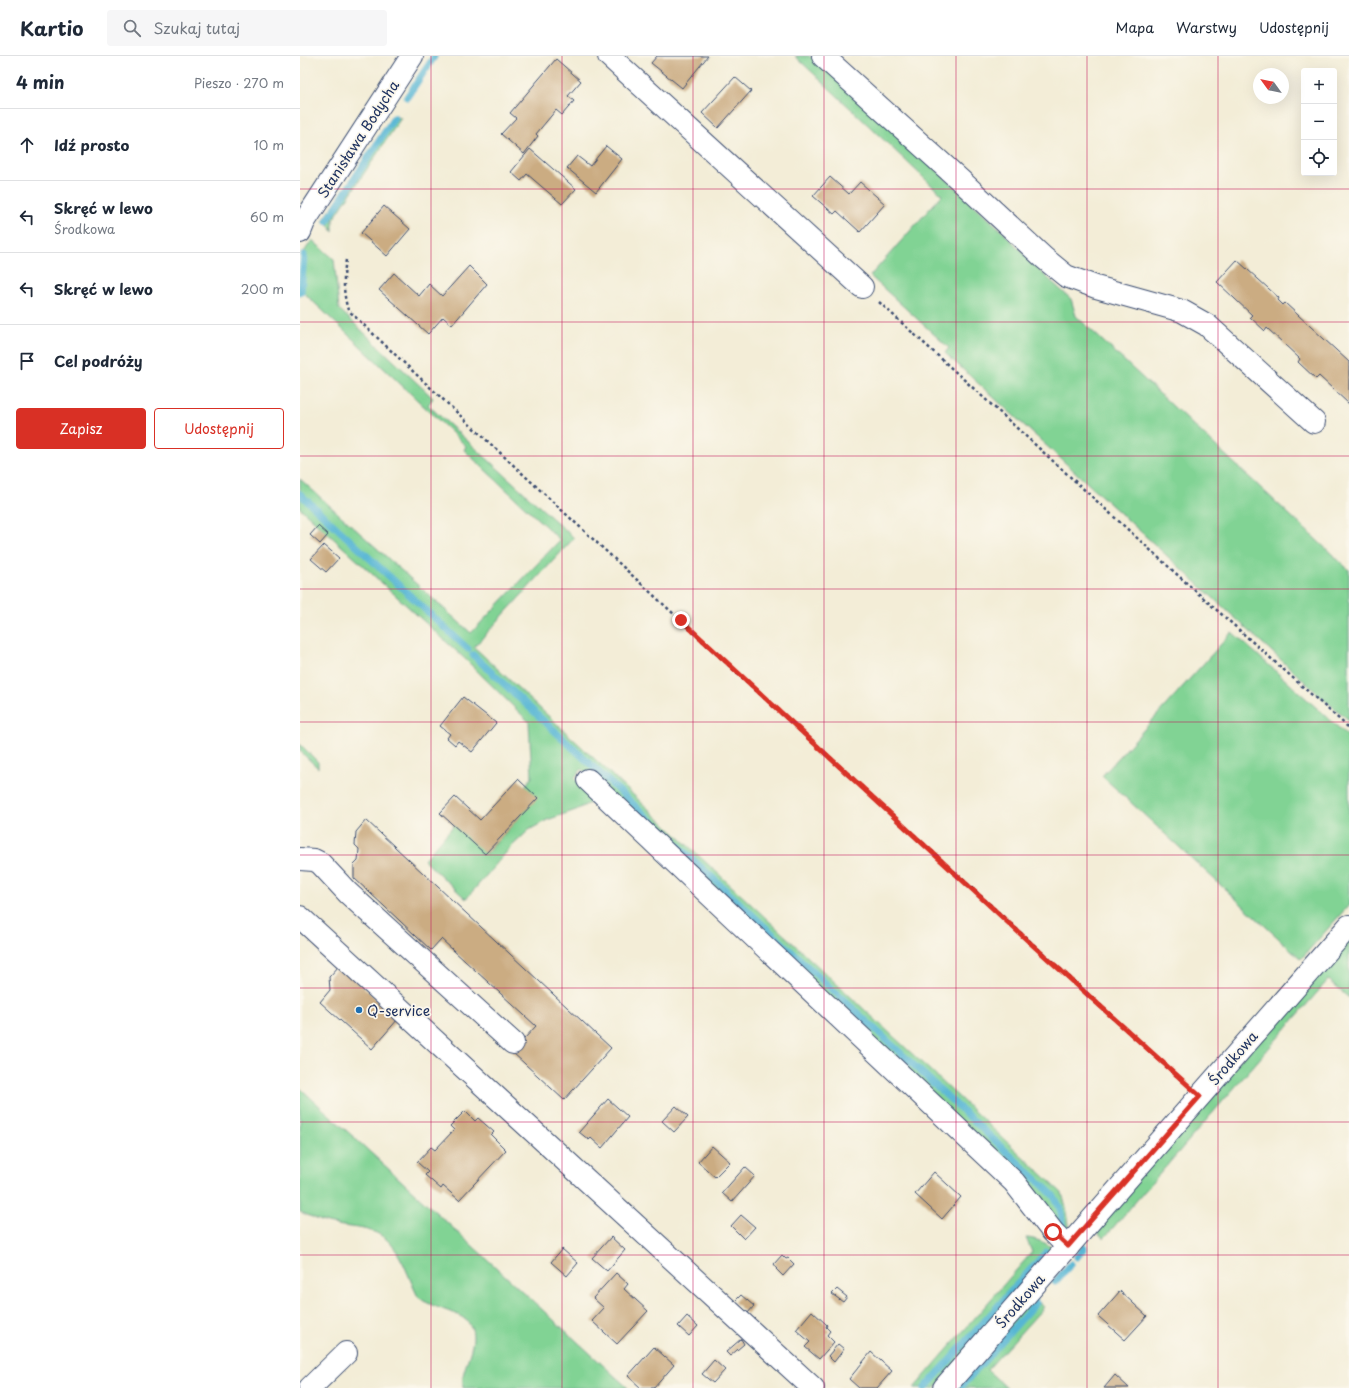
<!DOCTYPE html>
<html lang="pl">
<head>
<meta charset="utf-8">
<style>
  :root { --surface:#fff; --page:#f6f6f7; --text:#1f2937; --muted:#747a83; --line:#e0e1e3; --accent:#d93025 }
  body { margin:0; font-family:"Playpen Sans",sans-serif; background:var(--page); color:var(--text) }
  .controls { position:absolute; right:12px; top:12px; display:grid; overflow:hidden; border-radius:4px; box-shadow:0 4px 16px #0002 }
  .controls button { width:36px; height:36px; display:grid; place-items:center; padding:0; border:0; border-bottom:1px solid var(--line); background:var(--surface); color:var(--text); font:20px sans-serif }
  .compass { position:absolute; left:953px; top:12px; width:36px; height:36px; border-radius:50%; background:var(--surface); box-shadow:0 4px 16px #0002; rotate:303deg }
  .stop { position:absolute; width:12px; height:12px; margin:-9px; border:3px solid #d93025; border-radius:50%; background:#fff }
  .stop.end { background:#d93025; border-color:#fff; box-shadow:0 1px 4px #0008 }
  .list { margin:0; padding:0; list-style:none }
  h2 { display:flex; justify-content:space-between; align-items:center; height:52px; margin:0; padding:0 16px; font-size:17px }
  h2 small { font-size:13px; font-weight:400; color:var(--muted) }
  .list li { display:grid; grid-template-columns:26px 1fr auto; gap:12px; align-items:center; box-sizing:border-box; height:72px; padding:0 16px; border-top:1px solid var(--line) }
  .list b { display:block; font-size:15px; white-space:nowrap }
  .list p { margin:0; font-size:13px; white-space:nowrap; color:var(--muted) }
  .list em { font-size:13px; font-style:normal; color:var(--muted) }
  .actions { display:flex; gap:8px; padding:12px 16px }
  .actions a { flex:1; padding:9px 0; border:1px solid var(--accent); border-radius:4px; text-align:center; font-size:14px; color:var(--accent) }
  .actions .main { background:var(--accent); color:#fff }
  .icon { flex:none; width:22px; height:22px; fill:none; stroke:currentColor; stroke-width:2; stroke-linecap:round; stroke-linejoin:round }
  .map { position:relative; flex:none; width:1049px; height:1332px; overflow:hidden }
  header { display:flex; align-items:center; gap:24px; box-sizing:border-box; height:56px; padding:0 20px; background:var(--surface); border-bottom:1px solid var(--line) }
  header strong { font-size:19px }
  nav { display:flex; gap:22px; margin-inline-start:auto; font-size:14px }
  .search { width:280px; height:36px; background:var(--page); display:flex; align-items:center; gap:10px; box-sizing:border-box; padding:0 14px; border-radius:4px; color:var(--muted); font-size:15px }
  main { display:flex }
  aside { flex:1; background:var(--surface) }
  .map>svg:first-child { display:block }
  .green { fill:#81d394; stroke:#4e8179 }
  .lines { fill:none; stroke-linecap:round; stroke-linejoin:round }
  .stream { stroke:#56b6d4; stroke-width:7 }
  .building { fill:#cbac82 }
  .minor-casing { stroke:#3b4c70; stroke-width:24 }
  .path { stroke:#3b4c70; stroke-width:2.5; stroke-dasharray:3 3; stroke-linecap:butt }
  .minor { stroke:#fff; stroke-width:22 }
  .route { stroke:#d93025; stroke-width:5 }
  .grid { fill:none; stroke:#c2185b; stroke-width:1; stroke-opacity:0.55 }
  .poi-dot { fill:#1f6fb2; stroke:#fbf7ec; stroke-width:1.5 }
  .labels { text-anchor:middle; dominant-baseline:central; stroke-width:3.5; stroke-linejoin:round; paint-order:stroke }
  .street-label { font-size:14px; fill:#1b2f5e; stroke:#fbf7ec }
  .poi-label { font-size:14px; fill:#1b2f5e; stroke:#fbf7ec; text-anchor:start }
</style>
</head>
<body>
<header>
<strong>Kartio</strong>
<div class="search"><svg class="icon" aria-label="search" viewBox="0 0 24 24"><circle cx="10" cy="10" r="6"/><path d="M15 15l6 6"/></svg>Szukaj tutaj</div>
<nav><a>Mapa</a><a>Warstwy</a><a>Udostępnij</a></nav>
</header>
<main>
<aside>
<h2>4 min<small>Pieszo · 270 m</small></h2>
<ul class="list">
<li><svg class="icon" aria-label="ahead" viewBox="0 0 24 24"><path d="M12 20V5M6 11l6-6 6 6"/></svg><div><b>Idź prosto</b></div><em>10 m</em></li>
<li><svg class="icon" aria-label="left" viewBox="0 0 24 24"><path d="M17 20v-9H6M10 6l-5 5 5 5"/></svg><div><b>Skręć w lewo</b><p>Środkowa</p></div><em>60 m</em></li>
<li><svg class="icon" aria-label="left" viewBox="0 0 24 24"><path d="M17 20v-9H6M10 6l-5 5 5 5"/></svg><div><b>Skręć w lewo</b></div><em>200 m</em></li>
<li><svg class="icon" aria-label="arrive" viewBox="0 0 24 24"><path d="M6 21V4h12l-3 4 3 4H6"/></svg><div><b>Cel podróży</b></div></li>
</ul>
<div class="actions"><a class="main">Zapisz</a><a>Udostępnij</a></div>
</aside>
<div class="map">
<svg width="1049" height="1332" viewBox="0 0 1049 1332">
  <rect width="100%" height="100%" fill="#fbf7ec"/>
  <filter id="ink" filterUnits="userSpaceOnUse"><feTurbulence type="fractalNoise" baseFrequency=".025" numOctaves="2"/><feDisplacementMap in="SourceGraphic" scale="8" xChannelSelector="R" yChannelSelector="G"/><feConvolveMatrix kernelMatrix="1 2 1 2 8 2 1 2 1" color-interpolation-filters="sRGB"/></filter>
  <filter id="wash" filterUnits="userSpaceOnUse"><feTurbulence type="fractalNoise" baseFrequency=".012" numOctaves="4" result="noise"/><feDisplacementMap in="SourceGraphic" scale="16" xChannelSelector="R" yChannelSelector="G"/><feGaussianBlur stdDeviation="0.9" result="paint"/><feColorMatrix in="noise" values="0 0 0 0 0 0 0 0 0 0 0 0 0 0 0 0 0 1.4 0 .05"/><feComposite in="paint" operator="in"/></filter>
  <g filter="url(#wash)">
    <rect width="100%" height="100%" fill="#f3edd7"/>
    <g class="green">
      <polygon points="495,0 509,0 526,11 702,175 740,215 771,243 776,260 1049,514 1049,664 1027,646 645,297 649,292 570,220 642,139"/>
      <polygon points="93,60 101,62 33,164 33,176 29,169 23,165"/>
      <polygon points="12,184 34,203 39,253 133,342 128,349 274,482 174,591 762,1137 767,1156 770,1175 763,1175 410,831 282,713 274,722 297,743 276,754 247,764 229,774 210,792 166,843 124,804 154,769 186,798 237,742 225,730 232,721 229,666 164,602 0,452 0,423 171,577 260,484 164,394 166,390 3,236 2,199"/>
      <polygon points="932,576 1049,681 1049,849 1001,903 802,720"/>
      <polygon points="0,688 18,706 18,712 0,695"/>
      <polygon points="1049,879 1049,942 1028,924 804,1182 793,1173"/>
      <path d="M 0,1032 L 328,1332 L 163,1332 C 163,1328 162,1324 163,1320 C 167,1299 186,1272 158,1259 C 144,1253 130,1250 118,1241 C 111,1227 106,1210 97,1196 C 80,1169 59,1174 32,1168 C 21,1166 11,1160 0,1156 Z"/>
      <path d="M 726,1182 C 733,1182 748,1187 752,1192 L 752,1195 L 635,1332 L 614,1332 L 732,1196 Z"/>
      <polygon points="733,1241 744,1251 687,1314 707,1332 652,1332"/>
    </g>
    <g class="lines">
      <g class="stream">
        <polyline points="107,41 134,1"/>
        <polyline points="27,165 94,62"/>
        <polyline points="1,236 4,199"/>
        <polyline points="0,438 168,593"/>
        <path d="M 173,599 L 752,1138 C 760,1149 762,1156 762,1170"/>
        <polyline points="777,1201 784,1192"/>
        <polyline points="755,1226 771,1208"/>
        <polyline points="625,1332 746,1196"/>
        <polyline points="660,1332 736,1247"/>
      </g>
    </g>
    <g id="blocks">
      <g class="building">
        <polygon points="357,0 408,0 382,32 351,7"/>
        <polygon points="256,3 281,25 268,40 274,45 262,59 256,54 236,78 238,80 224,98 201,78 216,62 210,57"/>
        <polygon points="435,21 451,35 418,72 402,57"/>
        <polygon points="306,90 322,103 296,136 267,112 277,100 290,110"/>
        <polygon points="230,93 276,133 262,148 227,118 221,125 211,116"/>
        <polygon points="530,121 549,138 560,126 585,148 560,176 537,155 534,158 513,140"/>
        <polygon points="84,150 110,173 87,200 61,177"/>
        <polygon points="937,204 979,242 978,244 983,249 985,247 1049,306 1049,348 1019,320 1016,323 998,306 1000,303 967,272 965,275 950,261 952,259 917,226"/>
        <polygon points="169,210 187,228 152,269 143,261 128,278 79,234 94,217 119,240 129,228 142,240"/>
        <polygon points="18,470 28,479 20,488 10,479"/>
        <polygon points="24,489 39,502 26,516 11,503"/>
        <polygon points="163,641 196,667 172,696 158,685 155,689 147,682 150,678 140,670"/>
        <polygon points="218,723 238,742 185,798 140,757 155,741 180,764"/>
        <polygon points="66,764 311,992 264,1044 212,996 236,970 141,883 131,894 54,822 54,809 58,805 59,793 55,789 56,776"/>
        <polygon points="40,909 98,963 72,993 20,946 30,934 29,921"/>
        <polygon points="308,1043 328,1061 302,1092 291,1082 289,1084 279,1076"/>
        <polygon points="376,1050 388,1061 374,1076 362,1065"/>
        <polygon points="165,1055 175,1065 178,1062 194,1076 191,1079 206,1094 159,1144 143,1130 141,1133 125,1119 128,1116 117,1106 131,1091 135,1094 154,1074 150,1070"/>
        <polygon points="412,1090 430,1106 415,1121 398,1106"/>
        <polygon points="445,1111 455,1120 432,1146 422,1137"/>
        <polygon points="634,1116 661,1141 642,1163 615,1138"/>
        <polygon points="441,1159 455,1171 444,1183 431,1170"/>
        <polygon points="311,1181 325,1194 307,1215 292,1202"/>
        <polygon points="262,1193 278,1207 267,1220 251,1206"/>
        <polygon points="482,1199 486,1203 488,1202 494,1208 483,1220 476,1213 477,1212 474,1208"/>
        <polygon points="316,1217 328,1228 324,1233 348,1255 317,1288 292,1265 304,1252 293,1242"/>
        <polygon points="537,1233 547,1241 543,1246 532,1238"/>
        <polygon points="820,1235 847,1260 825,1284 798,1260"/>
        <polygon points="441,1239 454,1250 447,1258 434,1246"/>
        <polygon points="512,1255 527,1269 526,1271 530,1275 527,1279 534,1286 519,1303 505,1291 510,1286 496,1274"/>
        <polygon points="387,1260 398,1270 389,1280 378,1270"/>
        <polygon points="441,1283 444,1288 430,1300 426,1296"/>
        <polygon points="538,1288 544,1293 534,1306 528,1300"/>
        <polygon points="354,1291 374,1309 354,1332 341,1332 328,1320"/>
        <polygon points="571,1296 592,1315 577,1332 559,1332 549,1323"/>
        <polygon points="414,1304 425,1314 413,1327 402,1318"/>
        <polygon points="815,1319 829,1332 804,1332"/>
      </g>
    </g>
  </g>
  <g filter="url(#ink)">
    <use href="#blocks" fill-opacity="0" stroke="#3b4c70" stroke-width="1"/>
    <g class="lines">
      <defs>
        <g id="minor">
          <polyline points="309,0 562,231"/>
          <polyline points="523,0 660,124 744,202 766,220 796,231 882,255 907,269 1014,366"/>
          <polyline points="0,176 4,166 112,0"/>
          <polyline points="288,724 714,1126 753,1176 768,1191"/>
          <polyline points="0,803 14,804 20,807 48,837 213,987"/>
          <polyline points="0,861 513,1332"/>
          <polyline points="10,1332 46,1297"/>
          <polyline points="644,1332 1049,870"/>
        </g>
      </defs>
      <use href="#minor" class="minor-casing"/>
      <g class="path">
        <path d="M 46,204 C 43,221 43,238 48,254 C 178,377 310,499 441,620 C 588,755 735,891 883,1025"/>
        <polyline points="579,246 882,523 1049,672"/>
      </g>
      <use href="#minor" class="minor"/>
    </g>
  </g>
  <g class="lines" filter="url(#ink)">
    <polyline class="route" points="381,564 727,884 900,1040 768,1190 753,1176"/>
  </g>
  <path class="grid" d="M 131,0 L 131,1332M 262,0 L 262,1332M 393,0 L 393,1332M 524,0 L 524,1332M 656,0 L 656,1332M 787,0 L 787,1332M 918,0 L 918,1332M 0,133 L 1049,133M 0,266 L 1049,266M 0,400 L 1049,400M 0,533 L 1049,533M 0,666 L 1049,666M 0,799 L 1049,799M 0,932 L 1049,932M 0,1066 L 1049,1066M 0,1199 L 1049,1199"/>
  <circle class="poi-dot" cx="59" cy="954" r="4"/>
  <g class="labels">
    <g class="street-label">
      <text transform="translate(58 83) rotate(-57)">Stanisława Bodycha</text>
      <text transform="translate(933 1002) rotate(-49)">Środkowa</text>
      <text transform="translate(720 1245) rotate(-49)">Środkowa</text>
    </g>
    <g class="poi-label">
      <text x="67" y="954">Q-service</text>
    </g>
  </g>
</svg>
<div class="controls">
<button>+</button>
<button>−</button>
<button><svg class="icon" aria-label="locate" viewBox="0 0 24 24"><circle cx="12" cy="12" r="6"/><path d="M12 2v4M12 18v4M2 12h4M18 12h4"/></svg></button>
</div>
<svg class="compass" viewBox="-18 -18 36 36"><path d="M0-13l5 13h-10z" fill="#e53935"/><path d="M0 13l5-13h-10z" fill="#747a83"/></svg>
<div class="stop" style="left:753px;top:1176px"></div>
<div class="stop end" style="left:381px;top:564px"></div>
</div>
</main>
</body>
</html>
